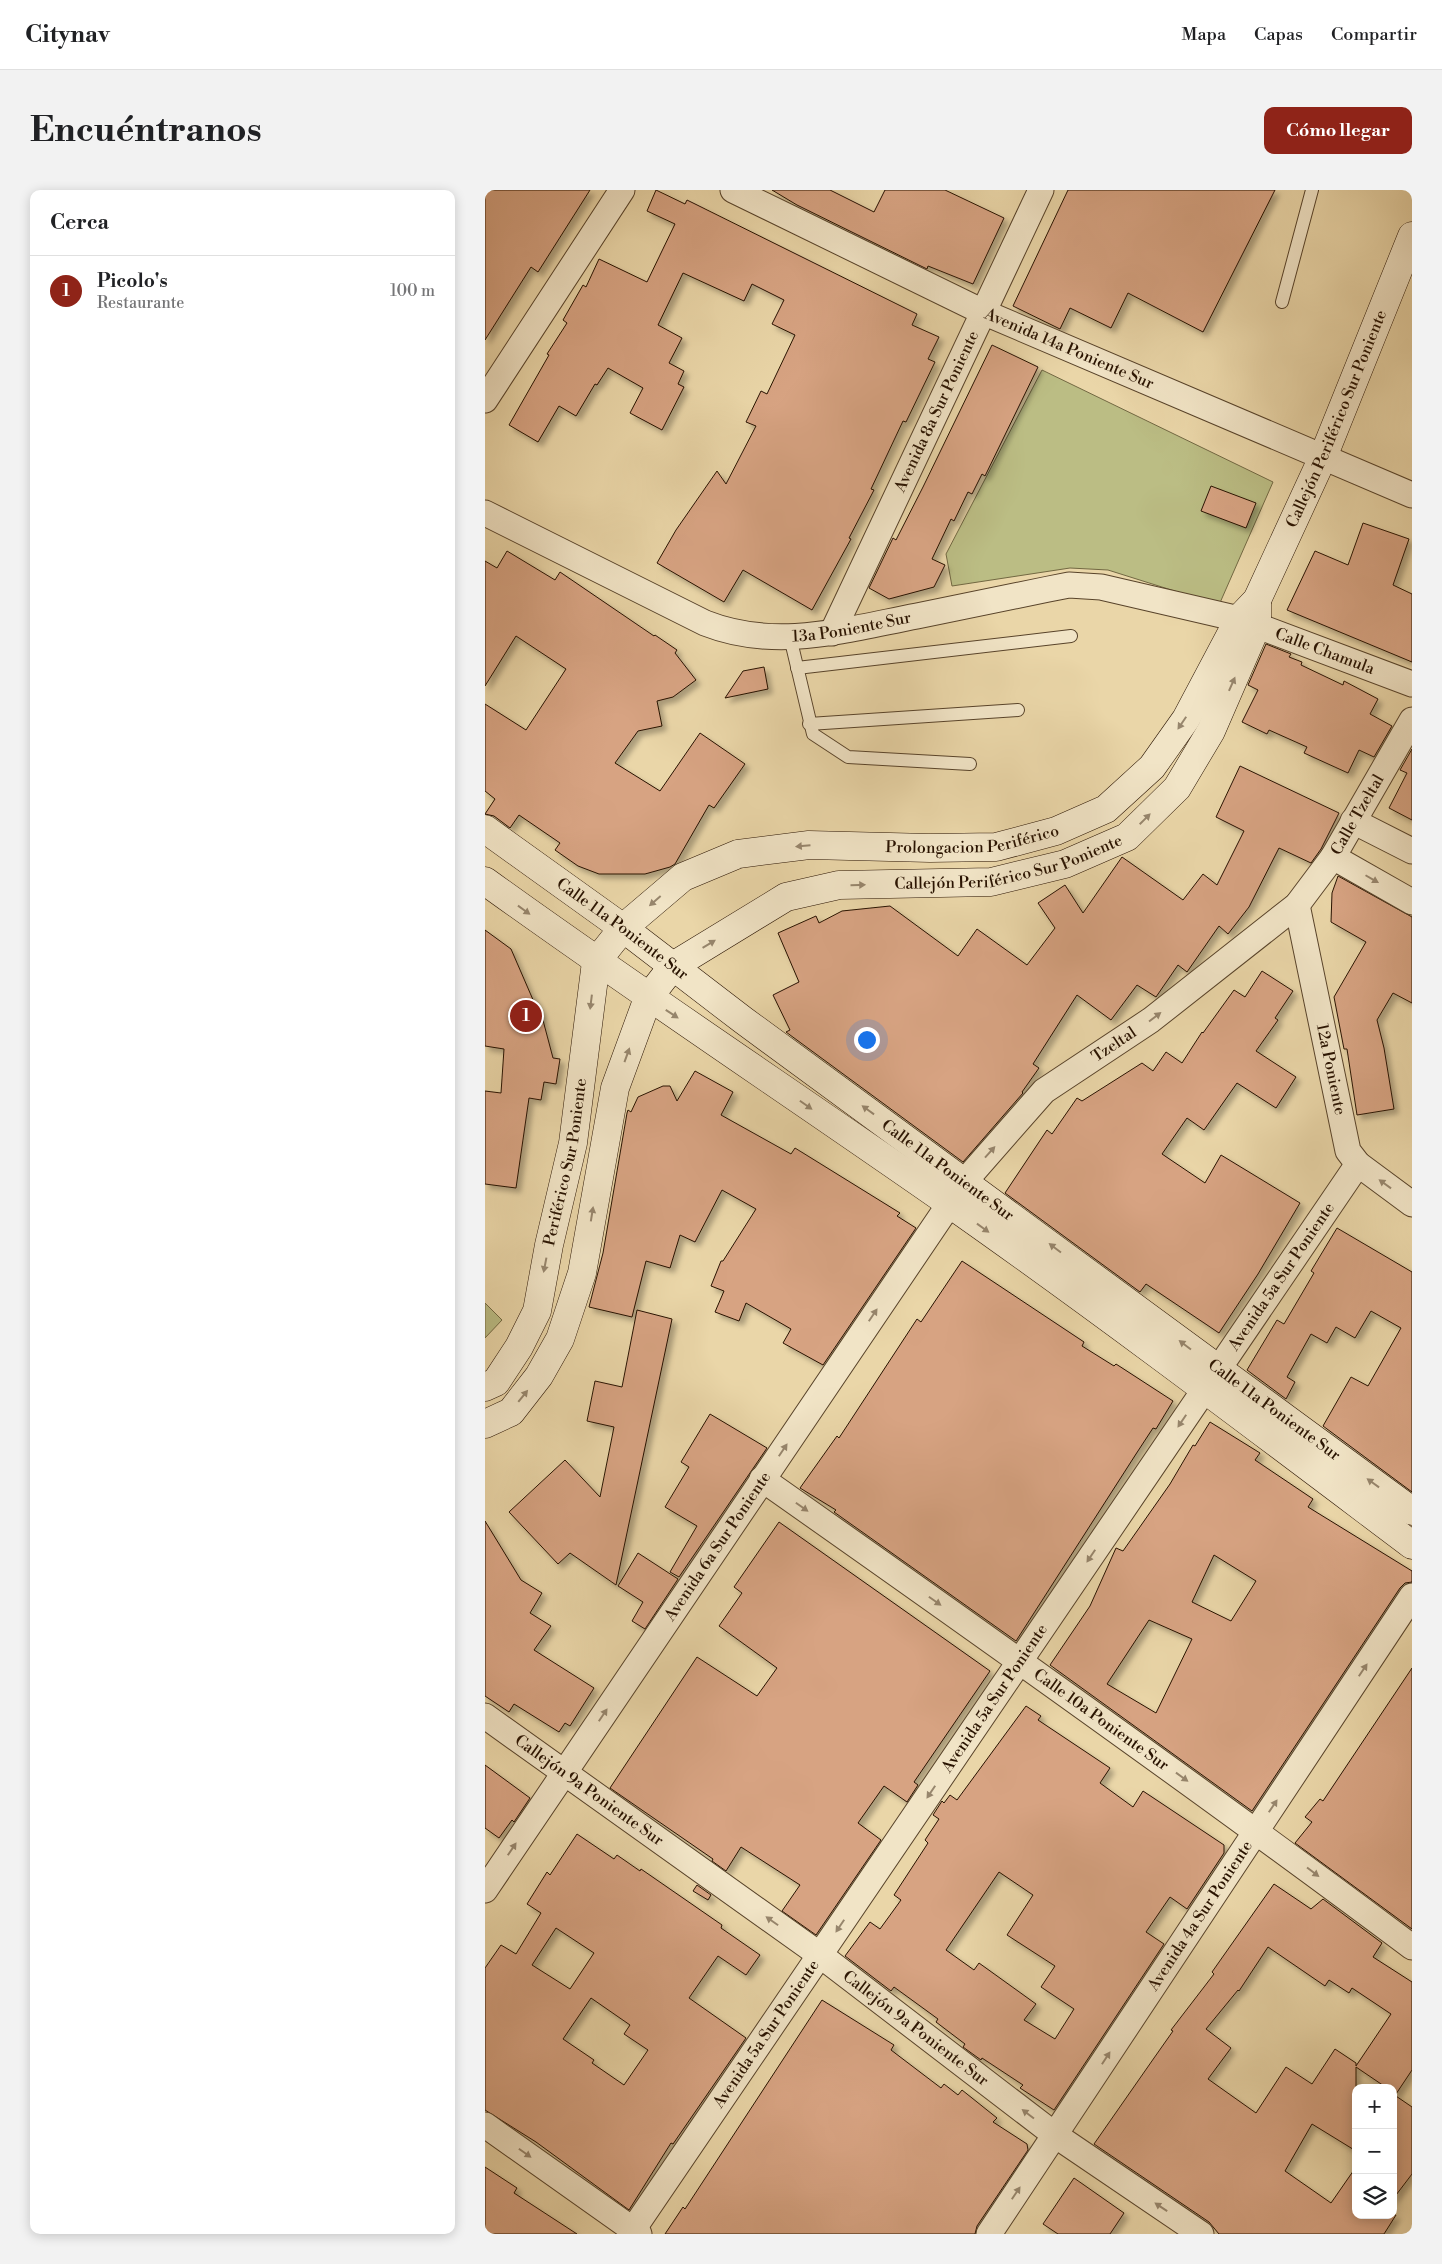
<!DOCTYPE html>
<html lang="es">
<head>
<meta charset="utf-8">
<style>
  :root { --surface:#fff; --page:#f2f2f2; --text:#202124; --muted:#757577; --line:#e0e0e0; --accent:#8f2418 }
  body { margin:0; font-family:"Libre Bodoni",serif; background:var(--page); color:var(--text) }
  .controls { position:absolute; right:15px; bottom:15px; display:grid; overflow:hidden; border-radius:10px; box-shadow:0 2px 12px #0003 }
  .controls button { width:45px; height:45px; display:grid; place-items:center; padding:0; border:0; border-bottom:1px solid var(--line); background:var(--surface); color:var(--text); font:25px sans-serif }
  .you { position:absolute; left:381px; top:849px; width:18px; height:18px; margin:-12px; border:4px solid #fff; border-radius:50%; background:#1a73e8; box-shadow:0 0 0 8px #1a73e833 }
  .badge { display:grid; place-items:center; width:32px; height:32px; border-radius:50%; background:var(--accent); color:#fff; font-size:16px; font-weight:700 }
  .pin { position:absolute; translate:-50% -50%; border:2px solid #fff; box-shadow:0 1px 5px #0006 }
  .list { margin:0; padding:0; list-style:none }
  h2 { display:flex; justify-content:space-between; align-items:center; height:65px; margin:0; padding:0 20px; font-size:21px }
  h2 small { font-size:16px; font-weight:400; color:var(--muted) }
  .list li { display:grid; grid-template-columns:32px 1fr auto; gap:15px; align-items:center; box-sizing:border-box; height:70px; padding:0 20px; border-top:1px solid var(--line) }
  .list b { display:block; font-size:19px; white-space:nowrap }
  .list p { margin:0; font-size:16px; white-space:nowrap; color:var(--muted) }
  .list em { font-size:16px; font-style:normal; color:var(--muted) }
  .icon { flex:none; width:28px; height:28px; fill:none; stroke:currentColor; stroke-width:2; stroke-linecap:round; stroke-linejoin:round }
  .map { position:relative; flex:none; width:927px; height:2044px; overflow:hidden; border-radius:10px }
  header { display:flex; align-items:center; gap:30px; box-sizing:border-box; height:70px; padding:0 25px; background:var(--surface); border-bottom:1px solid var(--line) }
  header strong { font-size:24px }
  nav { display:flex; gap:28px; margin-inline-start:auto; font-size:18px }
  .intro { display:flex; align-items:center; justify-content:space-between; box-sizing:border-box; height:120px; padding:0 30px }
  h1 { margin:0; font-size:35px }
  .button { padding:12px 22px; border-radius:10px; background:var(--accent); color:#fff; font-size:18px; font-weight:700 }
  main { display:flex; gap:30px; padding:0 30px }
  aside { flex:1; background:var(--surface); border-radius:10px; box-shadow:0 2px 12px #0003 }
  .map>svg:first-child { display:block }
  .green { fill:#bbbd84; stroke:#726842 }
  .building { fill:#d7a382; stroke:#281200; fill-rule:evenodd; filter:url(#shadow) }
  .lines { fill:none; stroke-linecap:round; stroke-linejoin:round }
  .service-casing { stroke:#58432a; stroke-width:14 }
  .minor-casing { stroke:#58432a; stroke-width:27 }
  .secondary-casing { stroke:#281200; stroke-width:29 }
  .service { stroke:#f1e4c6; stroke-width:12 }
  .minor { stroke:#f1e4c6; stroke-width:25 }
  .secondary { stroke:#f1e4c6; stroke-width:28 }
  .oneway { fill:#97866d }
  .labels { text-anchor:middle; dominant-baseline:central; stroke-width:5; stroke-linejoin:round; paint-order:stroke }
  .street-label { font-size:16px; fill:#281200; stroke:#f1e4c6 }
</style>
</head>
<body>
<header>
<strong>Citynav</strong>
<nav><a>Mapa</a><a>Capas</a><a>Compartir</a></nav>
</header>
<div class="intro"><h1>Encuéntranos</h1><a class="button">Cómo llegar</a></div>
<main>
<aside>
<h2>Cerca<small></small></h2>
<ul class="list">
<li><span class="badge">1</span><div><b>Picolo's</b><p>Restaurante</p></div><em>100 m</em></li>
</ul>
</aside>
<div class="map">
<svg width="927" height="2044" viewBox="0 0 927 2044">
  <defs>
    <filter id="shadow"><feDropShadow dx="4.5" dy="4.5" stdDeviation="2.5" flood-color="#0004"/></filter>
  </defs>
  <rect width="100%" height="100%" fill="#ead6a8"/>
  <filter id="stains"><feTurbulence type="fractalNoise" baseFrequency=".004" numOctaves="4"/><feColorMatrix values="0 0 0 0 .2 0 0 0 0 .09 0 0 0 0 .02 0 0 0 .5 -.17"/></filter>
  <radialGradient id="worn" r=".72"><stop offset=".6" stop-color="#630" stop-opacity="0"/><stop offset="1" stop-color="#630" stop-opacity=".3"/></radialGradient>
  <g class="green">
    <polygon points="557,180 788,292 734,415 623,380 585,378 467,396 461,364"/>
    <polygon points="0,1113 17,1130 0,1148"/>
  </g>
  <g class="building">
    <polygon points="0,0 105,0 53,82 46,77 0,150"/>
    <polygon points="171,0 200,14 202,10 432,124 427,135 454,147 443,169 450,172 421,232 418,231 386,299 389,300 364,348 366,349 327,420 258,380 239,412 172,373 191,340 232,281 241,294 271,236 261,232 276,201 282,204 310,145 287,134 299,110 267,94 259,111 198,83 173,135 197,148 184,173 199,181 193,194 199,197 177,240 145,223 158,198 123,178 112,195 110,194 91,226 74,216 53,252 24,235 64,165 62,164 82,133 78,130 98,95 101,97 114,69 162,92 190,34 162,21"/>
    <polygon points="287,0 345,0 389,22 400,0 460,0 519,28 488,94 443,76 442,79 312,15"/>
    <polygon points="583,0 790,0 718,142 643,103 626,138 585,118 575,139 528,116"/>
    <polygon points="507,155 553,177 500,286 497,284 487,304 483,302 469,331 466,329 447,369 460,375 449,397 404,409 384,398 408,348 411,350 438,297"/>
    <polygon points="726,296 771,313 761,338 716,321"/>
    <polygon points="878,333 924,349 908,395 927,404 927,472 802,420 830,361 863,375"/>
    <polygon points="22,361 70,390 75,382 169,446 170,445 192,460 190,463 211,490 188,507 172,511 177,536 153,541 130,573 175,601 215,543 260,574 229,618 224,615 190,674 185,677 160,684 114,684 93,676 70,660 75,653 34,625 25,638 9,626 0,624 10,609 0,601 0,514 41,540 81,479 31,446 0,496 0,371 12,378"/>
    <polygon points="781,454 806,464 804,467 817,472 816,475 858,495 859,491 893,509 885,524 907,536 889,567 874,560 863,583 819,563 822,557 784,540 782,544 757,532 773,500 763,495"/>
    <polygon points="279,477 283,499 240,508 258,481"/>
    <polygon points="927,559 927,630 904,618 922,583 915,580"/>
    <polygon points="755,576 854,623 836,659 826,673 794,658 764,717 743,744 734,736 702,782 693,775 671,807 652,795 626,830 592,805 548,874 554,878 537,902 538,903 478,972 301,842 305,840 288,805 314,792 293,743 331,726 334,733 357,721 405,716 473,766 492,739 542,775 570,738 553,713 580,695 598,723 637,667 698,710 718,684 732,695 759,641 731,627"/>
    <polygon points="853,686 927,727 927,813 908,803 892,830 899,858 909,919 872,925 862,859 859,859 849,807 881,752 846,732 847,703"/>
    <polygon points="0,740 26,759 52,819 55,819 68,868 75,869 71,894 59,892 56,910 44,908 31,998 0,994 0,901 16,903 19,859 0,856"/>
    <polygon points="777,781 808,801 790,828 793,830 771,861 811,887 791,918 752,893 719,940 702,928 677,964 720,993 736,965 815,1013 773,1084 734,1143 661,1094 655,1102 520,1003 562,940 567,944 592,908 597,911 657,873 668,881 681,862 697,873 717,842 718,843 749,800 760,807"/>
    <polygon points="210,881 248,902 236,925 306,964 310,958 415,1023 412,1026 431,1038 338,1175 298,1153 306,1139 261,1113 254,1131 230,1122 239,1101 226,1096 236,1071 238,1071 271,1019 237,1000 210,1052 195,1045 185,1078 161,1071 147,1127 104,1117 118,1063 142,923 143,920 146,922 153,907 178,896 185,896 192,911"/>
    <polygon points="852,1038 927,1082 927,1302 838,1236 866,1187 883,1196 916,1138 886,1121 870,1148 851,1137 842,1153 826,1144 802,1187 810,1192 801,1209 762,1180 792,1130 799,1134 829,1083 826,1081"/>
    <polygon points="477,1071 599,1152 597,1156 629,1176 631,1174 688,1211 671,1239 668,1238 651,1264 531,1451 349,1322 351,1320 315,1298 352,1246 354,1248 432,1129 436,1132"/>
    <polygon points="152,1120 187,1129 131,1395 85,1363 73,1374 24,1322 80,1270 115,1307 129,1237 102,1231 110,1191 137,1197"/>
    <polygon points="225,1224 282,1258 194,1387 185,1382 212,1336 180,1317 204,1277 196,1272"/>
    <path d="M 725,1232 L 775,1263 L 770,1270 L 828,1309 L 823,1317 L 927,1381 L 927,1392 L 920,1393 L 915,1398 L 767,1621 L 565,1475 L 605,1416 L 631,1358 L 638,1361 L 685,1294 L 708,1255 L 710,1256 ZM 729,1365 L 771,1391 L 746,1431 L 707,1412 ZM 664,1430 L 707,1449 L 671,1523 L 622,1494 Z"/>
    <polygon points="0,1331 36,1390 57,1403 45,1423 66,1436 49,1460 109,1498 85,1536 80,1533 74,1542 29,1514 24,1522 0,1506"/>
    <polygon points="294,1332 505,1481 429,1592 433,1595 422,1612 399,1596 373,1633 396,1650 331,1745 297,1721 315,1695 256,1657 241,1681 227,1671 228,1669 125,1598 212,1467 272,1506 292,1478 234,1436 257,1403 249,1397"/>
    <polygon points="153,1363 193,1389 160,1439 147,1431 158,1412 133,1396"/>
    <polygon points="927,1478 927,1739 810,1653 827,1632 820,1627 835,1609 838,1611"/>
    <path d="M 541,1516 L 556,1526 L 553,1530 L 625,1578 L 615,1593 L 648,1617 L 658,1601 L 739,1655 L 739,1663 L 702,1719 L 685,1707 L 661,1742 L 679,1754 L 569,1920 L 535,1898 L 538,1895 L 497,1868 L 496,1870 L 478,1857 L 480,1854 L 451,1832 L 453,1829 L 409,1797 L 406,1801 L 360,1766 L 385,1732 L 395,1739 L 416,1710 L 409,1705 L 443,1653 L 440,1650 L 454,1629 L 448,1625 L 457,1611 L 459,1613 L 465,1605 L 472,1610 ZM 514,1682 L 548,1705 L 522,1745 L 570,1776 L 556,1797 L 589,1819 L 570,1849 L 539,1830 L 551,1814 L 494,1773 L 489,1780 L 461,1760 Z"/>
    <polygon points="0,1575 45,1608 29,1632 27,1630 14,1648 0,1638"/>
    <path d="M 92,1644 L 129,1669 L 132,1665 L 155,1681 L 156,1679 L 237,1735 L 236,1738 L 275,1765 L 261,1785 L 233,1766 L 204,1808 L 261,1848 L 188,1954 L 186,1953 L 144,2020 L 51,1952 L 0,1920 L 0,1778 L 16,1755 L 31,1764 L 56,1723 L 42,1714 L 62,1682 L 65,1685 ZM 71,1738 L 109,1763 L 85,1799 L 47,1775 ZM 106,1808 L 145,1835 L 139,1844 L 163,1860 L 139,1895 L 107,1873 L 109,1870 L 78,1849 Z"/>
    <path d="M 789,1694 L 826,1719 L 838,1709 L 897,1753 L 888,1767 L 927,1792 L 927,1880 L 911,1904 L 908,1902 L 908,1898 L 902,1898 L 871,1877 L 871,1961 L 827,1934 L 800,1981 L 846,2013 L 871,1977 L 871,2025 L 911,2025 L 899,2044 L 734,2044 L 724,2032 L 609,1954 L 669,1868 L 688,1841 L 686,1840 L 729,1784 L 727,1782 ZM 783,1757 L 840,1796 L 844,1790 L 864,1803 L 867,1798 L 906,1824 L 871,1876 L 871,1873 L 850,1859 L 827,1894 L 801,1877 L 771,1923 L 723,1889 L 746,1858 L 721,1839 L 753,1800 L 754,1801 Z"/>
    <polygon points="212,1695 226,1705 223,1710 208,1701"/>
    <polygon points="337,1810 409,1855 406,1860 456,1898 459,1894 473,1905 477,1900 512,1928 508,1932 542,1954 543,1960 492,2036 490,2044 180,2044 198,2017 200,2019"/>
    <polygon points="908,1904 927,1917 927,1984 908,2009"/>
    <polygon points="0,1977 32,1998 29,2003 92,2044 0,2044"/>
    <polygon points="589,1988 639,2023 625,2044 573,2044 558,2034"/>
  </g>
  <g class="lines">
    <defs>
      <g id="service">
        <polyline points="797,112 827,0"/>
        <polyline points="305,447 328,544 363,567 485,574"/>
        <polyline points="312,478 586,446"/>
        <polyline points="324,534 533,520"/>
      </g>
      <g id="minor">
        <path id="s1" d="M 248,0 L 498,122 L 927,305"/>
        <polyline points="0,210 137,0"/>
        <path id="s2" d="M 0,323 L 220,433 C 291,461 359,440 432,426 C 482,416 533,405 584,395 L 616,397 L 754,429 L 927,494"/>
        <path id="s3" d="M 347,443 L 556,0"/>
        <polyline points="868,631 927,661"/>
        <polyline points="848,667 927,712"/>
        <path id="s4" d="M 812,715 L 863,961 L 873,974 L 927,1014"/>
        <path id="s5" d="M 277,1289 C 496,1443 713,1597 927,1757"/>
        <path id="s6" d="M 0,1526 L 335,1765 L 570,1945 L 716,2044"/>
        <path id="s7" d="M 0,1700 L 480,991 L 559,901 L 666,830 L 812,715 L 848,667 L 927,530"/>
        <polyline points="0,1935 154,2044"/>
        <path id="s8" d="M 145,2044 L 873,974"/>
        <path id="s9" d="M 504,2044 L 927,1406"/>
      </g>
      <g id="secondary">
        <path id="s10" d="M 0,639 L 138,738 L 258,830 L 927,1321"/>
        <path d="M 0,691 C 152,801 308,904 461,1011 C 619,1122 773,1239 927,1355"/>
        <path id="s11" d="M 0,1197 L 11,1192 L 34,1157 L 52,1121 L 64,1055 L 88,953 L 111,772 L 138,738 L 198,687 L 253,664 L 324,655 L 445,658 L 511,657 L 571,641 L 621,619 L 667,577 L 701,529 L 754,429 L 772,410 L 838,267 L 927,46"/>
        <path id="s12" d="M 0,1234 L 26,1222 L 54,1186 L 75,1149 L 97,1083 L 130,898 L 163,808 L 188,776 L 301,707 L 354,695 L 506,692 L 580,674 L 642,647 L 692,598 L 726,541 L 772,435 L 772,410"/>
      </g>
    </defs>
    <use href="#service" class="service-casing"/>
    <use href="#minor" class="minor-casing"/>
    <use href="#secondary" class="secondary-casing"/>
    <use href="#service" class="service"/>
    <use href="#minor" class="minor"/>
    <use href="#secondary" class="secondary"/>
  </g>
  <defs><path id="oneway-solid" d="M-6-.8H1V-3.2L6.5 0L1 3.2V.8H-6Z" transform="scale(1.25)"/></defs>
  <g class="oneway">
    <use href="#oneway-solid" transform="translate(747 494) rotate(-66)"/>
    <use href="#oneway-solid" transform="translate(697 533) rotate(124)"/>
    <use href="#oneway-solid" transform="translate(660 629) rotate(-45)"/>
    <use href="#oneway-solid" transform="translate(318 656) rotate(175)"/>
    <use href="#oneway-solid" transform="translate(887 689) rotate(30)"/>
    <use href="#oneway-solid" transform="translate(373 695) rotate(-1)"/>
    <use href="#oneway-solid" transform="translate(170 711) rotate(139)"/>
    <use href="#oneway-solid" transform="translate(39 720) rotate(36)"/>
    <use href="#oneway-solid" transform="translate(224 754) rotate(-31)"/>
    <use href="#oneway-solid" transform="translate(106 812) rotate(97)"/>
    <use href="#oneway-solid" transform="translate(187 824) rotate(33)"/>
    <use href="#oneway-solid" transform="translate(670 827) rotate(-37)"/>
    <use href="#oneway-solid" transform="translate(142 865) rotate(-70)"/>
    <use href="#oneway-solid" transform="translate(321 915) rotate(35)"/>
    <use href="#oneway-solid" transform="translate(383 920) rotate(-144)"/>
    <use href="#oneway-solid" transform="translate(505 962) rotate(-48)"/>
    <use href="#oneway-solid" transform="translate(900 994) rotate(-144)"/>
    <use href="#oneway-solid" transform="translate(107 1024) rotate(-81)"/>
    <use href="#oneway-solid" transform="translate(498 1038) rotate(36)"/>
    <use href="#oneway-solid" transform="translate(570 1058) rotate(-143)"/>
    <use href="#oneway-solid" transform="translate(60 1075) rotate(101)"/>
    <use href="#oneway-solid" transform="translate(388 1125) rotate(-56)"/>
    <use href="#oneway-solid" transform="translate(700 1155) rotate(-143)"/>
    <use href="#oneway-solid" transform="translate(38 1206) rotate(-51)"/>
    <use href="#oneway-solid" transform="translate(697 1231) rotate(124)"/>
    <use href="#oneway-solid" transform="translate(298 1260) rotate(-56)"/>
    <use href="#oneway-solid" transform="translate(888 1293) rotate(-144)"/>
    <use href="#oneway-solid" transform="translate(317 1317) rotate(35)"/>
    <use href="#oneway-solid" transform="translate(606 1366) rotate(124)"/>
    <use href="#oneway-solid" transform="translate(450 1411) rotate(35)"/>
    <use href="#oneway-solid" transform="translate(878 1480) rotate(-56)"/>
    <use href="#oneway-solid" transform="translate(118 1525) rotate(-56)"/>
    <use href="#oneway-solid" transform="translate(697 1587) rotate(36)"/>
    <use href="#oneway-solid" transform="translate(446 1602) rotate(124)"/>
    <use href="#oneway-solid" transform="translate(788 1616) rotate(-56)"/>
    <use href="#oneway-solid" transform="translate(27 1659) rotate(-56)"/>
    <use href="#oneway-solid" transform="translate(828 1682) rotate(37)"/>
    <use href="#oneway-solid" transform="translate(287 1731) rotate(-145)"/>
    <use href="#oneway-solid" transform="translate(355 1736) rotate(124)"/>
    <use href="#oneway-solid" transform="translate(621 1868) rotate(-57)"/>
    <use href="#oneway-solid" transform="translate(543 1924) rotate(-143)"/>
    <use href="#oneway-solid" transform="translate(40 1963) rotate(35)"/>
    <use href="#oneway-solid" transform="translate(531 2003) rotate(-56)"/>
    <use href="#oneway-solid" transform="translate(676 2017) rotate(-146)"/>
  </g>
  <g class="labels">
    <g class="street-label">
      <text stroke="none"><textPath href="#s1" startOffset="372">Avenida 14a Poniente Sur</textPath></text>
      <text stroke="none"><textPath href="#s3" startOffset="245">Avenida 8a Sur Poniente</textPath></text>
      <text stroke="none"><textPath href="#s11" startOffset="1464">Callejón Periférico Sur Poniente</textPath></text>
      <text stroke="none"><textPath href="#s2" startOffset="395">13a Poniente Sur</textPath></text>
      <text stroke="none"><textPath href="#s2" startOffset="882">Calle Chamula</textPath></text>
      <text stroke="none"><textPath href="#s7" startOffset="1399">Calle Tzeltal</textPath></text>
      <text stroke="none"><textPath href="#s11" startOffset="866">Prolongacion Periférico</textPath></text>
      <text stroke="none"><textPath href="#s12" startOffset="870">Callejón Periférico Sur Poniente</textPath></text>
      <text stroke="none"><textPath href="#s10" startOffset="170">Calle 11a Poniente Sur</textPath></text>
      <text stroke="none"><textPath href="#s7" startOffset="1060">Tzeltal</textPath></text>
      <text stroke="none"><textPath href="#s4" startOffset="168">12a Poniente</textPath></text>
      <text stroke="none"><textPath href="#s11" startOffset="246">Periférico Sur Poniente</textPath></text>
      <text stroke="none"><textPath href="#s10" startOffset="575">Calle 11a Poniente Sur</textPath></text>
      <text stroke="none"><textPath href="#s8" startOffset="1158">Avenida 5a Sur Poniente</textPath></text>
      <text stroke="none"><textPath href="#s10" startOffset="980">Calle 11a Poniente Sur</textPath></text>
      <text stroke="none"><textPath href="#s7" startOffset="415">Avenida 6a Sur Poniente</textPath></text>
      <text stroke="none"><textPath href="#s8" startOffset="648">Avenida 5a Sur Poniente</textPath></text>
      <text stroke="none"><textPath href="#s5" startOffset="416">Calle 10a Poniente Sur</textPath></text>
      <text stroke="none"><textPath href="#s6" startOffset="128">Callejón 9a Poniente Sur</textPath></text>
      <text stroke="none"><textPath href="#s9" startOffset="382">Avenida 4a Sur Poniente</textPath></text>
      <text stroke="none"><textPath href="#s6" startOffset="532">Callejón 9a Poniente Sur</textPath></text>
      <text stroke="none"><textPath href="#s8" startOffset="242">Avenida 5a Sur Poniente</textPath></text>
    </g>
  </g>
  <rect width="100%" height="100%" filter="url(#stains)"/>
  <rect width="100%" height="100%" fill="url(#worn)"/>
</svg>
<div class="controls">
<button>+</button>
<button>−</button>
<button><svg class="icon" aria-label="layers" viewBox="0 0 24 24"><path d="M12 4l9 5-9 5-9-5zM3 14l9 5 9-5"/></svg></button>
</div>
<div class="you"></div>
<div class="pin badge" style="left:41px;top:826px">1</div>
</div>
</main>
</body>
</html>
